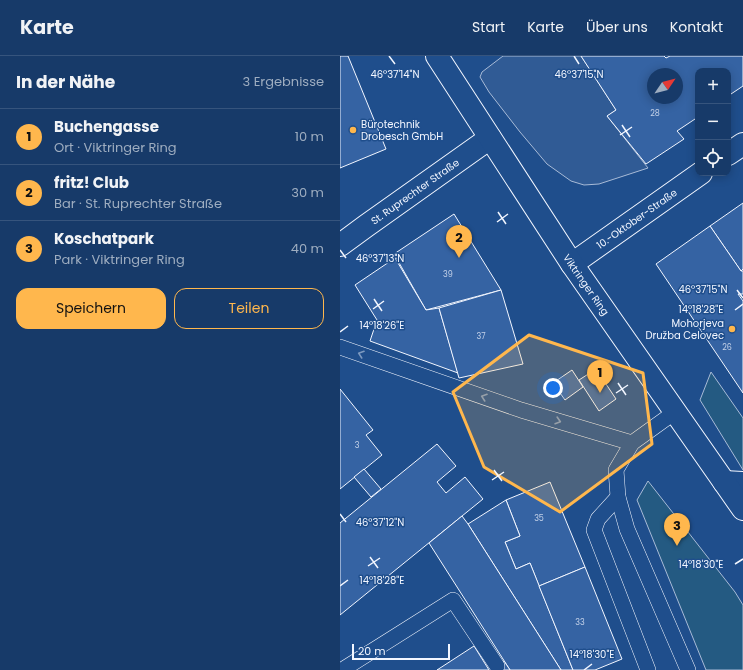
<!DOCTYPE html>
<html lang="de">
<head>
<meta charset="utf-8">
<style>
  :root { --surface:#173a69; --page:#20416f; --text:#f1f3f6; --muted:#9eadc0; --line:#36547d; --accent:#ffb74d }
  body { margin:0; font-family:Poppins,sans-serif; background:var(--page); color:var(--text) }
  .controls { position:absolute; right:12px; top:12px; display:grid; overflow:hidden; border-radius:8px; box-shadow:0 2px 10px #0003 }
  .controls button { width:36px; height:36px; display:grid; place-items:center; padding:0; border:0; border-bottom:1px solid var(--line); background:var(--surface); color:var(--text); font:20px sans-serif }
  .compass { position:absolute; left:307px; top:12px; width:36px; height:36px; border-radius:50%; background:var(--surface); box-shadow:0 2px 10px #0003; rotate:55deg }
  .scale { position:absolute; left:12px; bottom:10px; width:98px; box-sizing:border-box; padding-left:4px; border:2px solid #f2f6ff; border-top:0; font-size:11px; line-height:14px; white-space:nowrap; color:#f2f6ff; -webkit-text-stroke:3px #1f4e8c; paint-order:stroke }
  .you { position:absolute; left:213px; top:332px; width:14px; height:14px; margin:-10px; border:3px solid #fff; border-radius:50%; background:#1a73e8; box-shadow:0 0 0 6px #1a73e833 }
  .badge { display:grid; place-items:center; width:26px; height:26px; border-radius:50%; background:var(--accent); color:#111; font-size:13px; font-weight:700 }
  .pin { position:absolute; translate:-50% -33px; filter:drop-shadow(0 1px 2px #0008) }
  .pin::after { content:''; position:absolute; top:21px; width:14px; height:12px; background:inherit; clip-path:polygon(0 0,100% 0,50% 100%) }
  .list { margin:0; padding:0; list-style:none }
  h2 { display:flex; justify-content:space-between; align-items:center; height:52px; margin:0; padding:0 16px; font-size:17px }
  h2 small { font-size:13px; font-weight:400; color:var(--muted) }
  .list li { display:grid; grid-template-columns:26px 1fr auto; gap:12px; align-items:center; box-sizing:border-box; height:56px; padding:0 16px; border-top:1px solid var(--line) }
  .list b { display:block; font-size:15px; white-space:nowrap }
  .list p { margin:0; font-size:13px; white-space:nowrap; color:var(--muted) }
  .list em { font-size:13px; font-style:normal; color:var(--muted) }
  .actions { display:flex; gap:8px; padding:12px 16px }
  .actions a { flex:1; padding:9px 0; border:1px solid var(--accent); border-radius:12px; text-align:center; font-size:14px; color:var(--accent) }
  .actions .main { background:var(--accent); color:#111 }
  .icon { flex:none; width:22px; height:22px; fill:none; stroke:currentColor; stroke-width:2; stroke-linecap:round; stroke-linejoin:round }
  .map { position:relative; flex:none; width:403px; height:614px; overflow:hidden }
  header { display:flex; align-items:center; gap:24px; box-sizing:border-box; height:56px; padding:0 20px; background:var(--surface); border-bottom:1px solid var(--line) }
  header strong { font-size:19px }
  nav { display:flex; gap:22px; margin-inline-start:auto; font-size:14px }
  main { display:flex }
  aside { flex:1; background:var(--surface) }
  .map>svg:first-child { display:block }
  .green { fill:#245a82; stroke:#a8bbd7 }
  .parking { fill:#305b95; stroke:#a8bbd7 }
  .building { fill:#3563a3; stroke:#f2f6ff; fill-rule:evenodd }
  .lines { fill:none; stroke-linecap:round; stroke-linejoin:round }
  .lane-casing { stroke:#f2f6ff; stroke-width:16 }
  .street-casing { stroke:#f2f6ff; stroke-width:24 }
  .secondary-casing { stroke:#f2f6ff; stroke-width:24 }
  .primary-casing { stroke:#f2f6ff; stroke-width:24 }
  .lane { stroke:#1f4e8c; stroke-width:15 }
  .street { stroke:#1f4e8c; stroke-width:22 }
  .secondary { stroke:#1f4e8c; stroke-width:22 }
  .primary { stroke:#1f4e8c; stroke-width:22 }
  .oneway { stroke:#7e9ac0 }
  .marked { fill:#ffb74d; fill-opacity:0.2; stroke:#ffb74d; stroke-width:3; stroke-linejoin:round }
  .ticks { fill:none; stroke:#f2f6ff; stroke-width:1.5 }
  .poi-dot { fill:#ffb74d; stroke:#1f4e8c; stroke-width:1.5 }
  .labels { text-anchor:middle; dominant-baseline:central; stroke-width:3; stroke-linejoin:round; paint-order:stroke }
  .number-label { font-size:8px; fill:#c3d1e8 }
  .poi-label { font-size:10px; fill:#f2f6ff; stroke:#1f4e8c; text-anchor:start }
  .street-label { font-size:10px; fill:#f2f6ff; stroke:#1f4e8c }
  .ticks-label { font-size:10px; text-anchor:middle; fill:#f2f6ff; stroke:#1f4e8c; stroke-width:3; stroke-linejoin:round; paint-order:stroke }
</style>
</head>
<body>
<header>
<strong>Karte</strong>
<nav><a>Start</a><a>Karte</a><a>Über uns</a><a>Kontakt</a></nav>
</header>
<main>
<aside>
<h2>In der Nähe<small>3 Ergebnisse</small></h2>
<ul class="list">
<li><span class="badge">1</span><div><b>Buchengasse</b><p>Ort · Viktringer Ring</p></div><em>10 m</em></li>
<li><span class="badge">2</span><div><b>fritz! Club</b><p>Bar · St. Ruprechter Straße</p></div><em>30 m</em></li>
<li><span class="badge">3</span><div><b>Koschatpark</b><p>Park · Viktringer Ring</p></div><em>40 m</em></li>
</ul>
<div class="actions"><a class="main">Speichern</a><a>Teilen</a></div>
</aside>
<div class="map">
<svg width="403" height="614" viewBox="0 0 403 614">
  <rect width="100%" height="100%" fill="#1f4e8c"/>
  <g class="green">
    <polygon points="371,316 403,362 403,414 360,344"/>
    <polygon points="308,425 395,536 403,549 403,614 366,614 297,444"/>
  </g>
  <polygon class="parking" points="163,0 241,0 276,54 267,60 308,112 259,128 244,129 231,125 207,108 180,76 149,36 140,21 142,16"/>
  <g class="building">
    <polygon points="0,0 8,0 46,93 0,112"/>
    <path d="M 241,0 L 324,0 L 326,2 L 330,0 L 403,0 L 403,30 L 388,40 L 388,15 L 358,15 L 358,61 L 337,75 L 344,83 L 306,108 L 267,60 L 276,54 ZM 313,18 L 337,18 L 337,42 L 313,42 Z"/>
    <polygon points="403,147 403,213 401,215 370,170"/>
    <polygon points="114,158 161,234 86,254 54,198"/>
    <polygon points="370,170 401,215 403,215 403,238 398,238 403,245 403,337 316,208"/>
    <polygon points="55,202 86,254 99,252 118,317 30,285 37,264 15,229"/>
    <polygon points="161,234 183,308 119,322 99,252"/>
    <polygon points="256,313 276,343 259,355 239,324"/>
    <polygon points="232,314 243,331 225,344 213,327"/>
    <polygon points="0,333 33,374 26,379 42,399 0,433"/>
    <polygon points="97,388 116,410 97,426 106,437 125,421 143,443 0,559 0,467"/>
    <polygon points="24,413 41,433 31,441 14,421"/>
    <polygon points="210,426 245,511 199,530 190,507 176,513 165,486 180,480 166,444"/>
    <polygon points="166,444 180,480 165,486 176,513 190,507 233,614 221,614 128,468"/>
    <polygon points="122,460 128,468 221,614 170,614 89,487"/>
    <polygon points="245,511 282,603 255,614 233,614 199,530"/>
    <polygon points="134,590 149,614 97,614"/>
    <polygon points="164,605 170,614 151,614 157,610"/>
  </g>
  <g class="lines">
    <defs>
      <g id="lane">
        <polyline points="0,291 181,354 292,387"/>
        <polyline points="335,356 292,387 276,414 278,441 287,473 348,614"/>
        <polyline points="278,441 258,463 254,474 308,614"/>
        <polyline points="2,614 113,544 157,610"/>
      </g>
      <g id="street">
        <polyline points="388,98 403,88"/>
        <path id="s1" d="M 232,208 L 361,117"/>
        <polyline points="384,426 403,427"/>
      </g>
      <g id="secondary">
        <path id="s2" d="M 0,189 L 26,170 L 150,82"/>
      </g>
      <g id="primary">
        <path id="s3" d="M 97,0 L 232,208 L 403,453"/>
      </g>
    </defs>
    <use href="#lane" class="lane-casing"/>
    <use href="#street" class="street-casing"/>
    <use href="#secondary" class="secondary-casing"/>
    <use href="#primary" class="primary-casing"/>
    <use href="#lane" class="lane"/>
    <use href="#street" class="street"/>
    <use href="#secondary" class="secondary"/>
    <use href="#primary" class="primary"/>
  </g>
  <defs><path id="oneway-chevron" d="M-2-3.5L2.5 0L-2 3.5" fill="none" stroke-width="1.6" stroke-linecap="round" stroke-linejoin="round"/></defs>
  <g class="oneway">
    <use href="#oneway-chevron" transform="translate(21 298) rotate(-161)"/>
    <use href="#oneway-chevron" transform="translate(144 341) rotate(-161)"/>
    <use href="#oneway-chevron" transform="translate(218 365) rotate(17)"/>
  </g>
  <path class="marked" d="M 189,279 L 303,317 L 312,388 L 220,456 L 144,411 L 113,336 Z"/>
  <path class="ticks" d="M 49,0 L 55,8M 234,0 L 239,8M 282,69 L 290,81M 280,79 L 292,71M 158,156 L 166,168M 157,166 L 168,158M 0,194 L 6,202M 397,234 L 403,242M 34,243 L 42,255M 33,253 L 44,245M 395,254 L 403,248M 0,276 L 8,270M 278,327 L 286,339M 276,337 L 288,329M 154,414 L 162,425M 152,424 L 164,416M 0,458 L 6,466M 30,501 L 38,512M 395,508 L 403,503M 28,510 L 40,502M 0,530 L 8,524M 244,614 L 252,608"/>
  <g class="poi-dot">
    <circle cx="13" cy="74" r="4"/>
    <circle cx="392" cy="273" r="4"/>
  </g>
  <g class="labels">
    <g class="number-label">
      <text x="315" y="57">28</text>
      <text x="108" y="218">39</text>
      <text x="141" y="280">37</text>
      <text x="387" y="291">26</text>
      <text x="17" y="389">3</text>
      <text x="199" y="462">35</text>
      <text x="240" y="566">33</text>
    </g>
    <g class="poi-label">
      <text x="21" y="68">Bürotechnik<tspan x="21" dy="12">Drobesch GmbH</tspan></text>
      <text x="384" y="267" text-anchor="end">Mohorjeva<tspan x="384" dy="12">Družba Celovec</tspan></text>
    </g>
    <g class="street-label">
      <text stroke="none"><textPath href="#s2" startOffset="92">St. Ruprechter Straße</textPath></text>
      <text stroke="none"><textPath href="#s1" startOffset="79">10.-Oktober-Straße</textPath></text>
      <text stroke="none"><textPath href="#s3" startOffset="273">Viktringer Ring</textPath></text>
    </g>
  </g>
  <g class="ticks-label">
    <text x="55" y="22">46°37'14"N</text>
    <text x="239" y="22">46°37'15"N</text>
    <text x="40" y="206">46°37'13"N</text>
    <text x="363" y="237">46°37'15"N</text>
    <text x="361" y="257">14°18'28"E</text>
    <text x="42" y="273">14°18'26"E</text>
    <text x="40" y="470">46°37'12"N</text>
    <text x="361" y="512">14°18'30"E</text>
    <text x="42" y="528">14°18'28"E</text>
    <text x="252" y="602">14°18'30"E</text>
  </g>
</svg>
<div class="controls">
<button>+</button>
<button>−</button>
<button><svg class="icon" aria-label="locate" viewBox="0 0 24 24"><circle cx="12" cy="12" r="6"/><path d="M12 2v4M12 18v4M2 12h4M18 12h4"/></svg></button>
</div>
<svg class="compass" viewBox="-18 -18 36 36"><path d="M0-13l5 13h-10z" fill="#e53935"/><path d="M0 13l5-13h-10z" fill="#9eadc0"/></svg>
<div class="scale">20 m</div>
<div class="you"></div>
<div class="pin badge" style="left:260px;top:337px">1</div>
<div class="pin badge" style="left:119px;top:202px">2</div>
<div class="pin badge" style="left:337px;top:490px">3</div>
</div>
</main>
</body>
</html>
